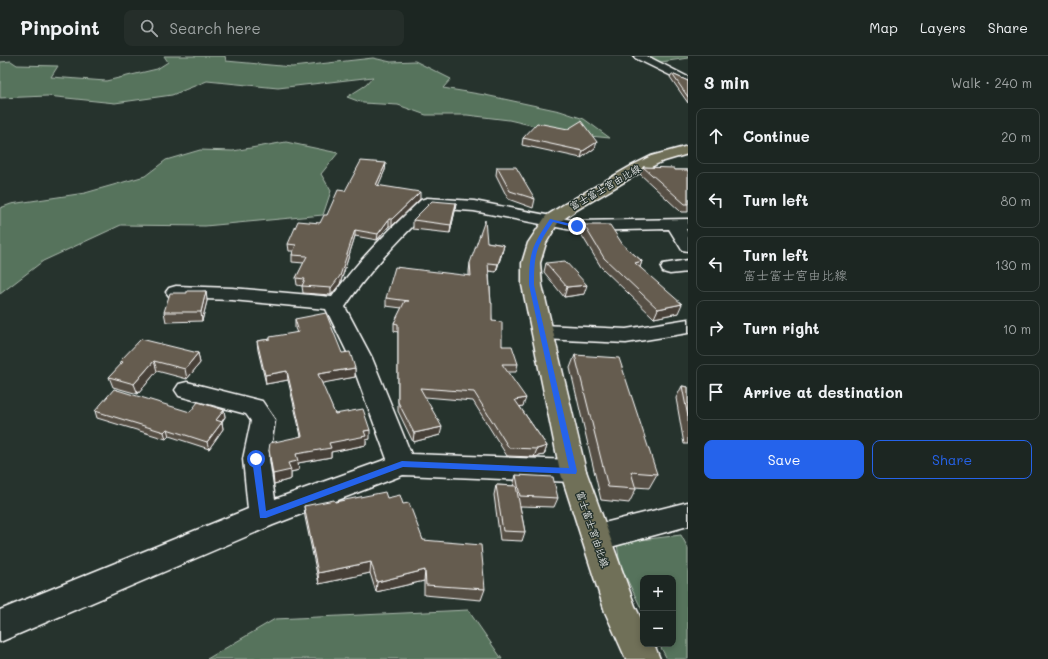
<!DOCTYPE html>
<html lang="en">
<head>
<meta charset="utf-8">
<style>
  :root { --surface:#1c2622; --page:#252e2a; --text:#f1f3f6; --muted:#a0a5a5; --line:#3a4340; --accent:#2563eb }
  body { margin:0; font-family:Mali,"Klee One",sans-serif; background:var(--page); color:var(--text) }
  .controls { position:absolute; right:12px; bottom:12px; display:grid; overflow:hidden; border-radius:8px; box-shadow:0 2px 6px #0003 }
  .controls button { width:36px; height:36px; display:grid; place-items:center; padding:0; border:0; border-bottom:1px solid var(--line); background:var(--surface); color:var(--text); font:20px sans-serif }
  .stop { position:absolute; width:12px; height:12px; margin:-9px; border:3px solid #2563eb; border-radius:50%; background:#fff }
  .stop.end { background:#2563eb; border-color:#fff; box-shadow:0 1px 4px #0008 }
  .list { margin:0; padding:0; list-style:none }
  h2 { display:flex; justify-content:space-between; align-items:center; height:52px; margin:0; padding:0 16px; font-size:17px }
  h2 small { font-size:13px; font-weight:400; color:var(--muted) }
  .list li { display:grid; grid-template-columns:26px 1fr auto; gap:12px; align-items:center; box-sizing:border-box; height:56px; margin:0 8px 8px; padding:0 8px; border:1px solid var(--line); border-radius:8px }
  .list b { display:block; font-size:15px; white-space:nowrap }
  .list p { margin:0; font-size:13px; white-space:nowrap; color:var(--muted) }
  .list em { font-size:13px; font-style:normal; color:var(--muted) }
  .actions { display:flex; gap:8px; padding:12px 16px }
  .actions a { flex:1; padding:9px 0; border:1px solid var(--accent); border-radius:8px; text-align:center; font-size:14px; color:var(--accent) }
  .actions .main { background:var(--accent); color:#fff }
  .icon { flex:none; width:22px; height:22px; fill:none; stroke:currentColor; stroke-width:2; stroke-linecap:round; stroke-linejoin:round }
  .map { position:relative; flex:none; width:688px; height:603px; overflow:hidden }
  header { display:flex; align-items:center; gap:24px; box-sizing:border-box; height:56px; padding:0 20px; background:var(--surface); border-bottom:1px solid var(--line) }
  header strong { font-size:19px }
  nav { display:flex; gap:22px; margin-inline-start:auto; font-size:14px }
  .search { width:280px; height:36px; background:var(--page); display:flex; align-items:center; gap:10px; box-sizing:border-box; padding:0 14px; border-radius:8px; color:var(--muted); font-size:15px }
  main { display:flex }
  aside { flex:1; background:var(--surface) }
  .map>svg:first-child { display:block }
  .green { fill:#56735b; stroke:#aab9ad }
  .lines { fill:none; stroke-linecap:round; stroke-linejoin:round }
  .minor-casing { stroke:#fff; stroke-width:3 }
  .major-casing { stroke:#fff; stroke-width:3 }
  .minor { fill:#26332d; fill-rule:evenodd }
  .major { fill:#706f59; fill-rule:evenodd }
  .wall { fill:#574f44; stroke:#fff }
  .shaded-wall { fill:#474037; stroke:#fff }
  .building { fill:#655c4f; stroke:#fff }
  .route { fill:#2563eb }
  .labels { text-anchor:middle; dominant-baseline:central; stroke-width:3; stroke-linejoin:round; paint-order:stroke }
  .street-label { font-size:10px; fill:#fff; stroke:#26332d }
</style>
</head>
<body>
<header>
<strong>Pinpoint</strong>
<div class="search"><svg class="icon" aria-label="search" viewBox="0 0 24 24"><circle cx="10" cy="10" r="6"/><path d="M15 15l6 6"/></svg>Search here</div>
<nav><a>Map</a><a>Layers</a><a>Share</a></nav>
</header>
<main>
<div class="map">
<svg width="688" height="603" viewBox="0 0 688 603">
  <rect width="100%" height="100%" fill="#26332d"/>
  <filter id="ink" filterUnits="userSpaceOnUse"><feTurbulence type="fractalNoise" baseFrequency=".025" numOctaves="2"/><feDisplacementMap in="SourceGraphic" scale="8" xChannelSelector="R" yChannelSelector="G"/><feConvolveMatrix kernelMatrix="1 2 1 2 8 2 1 2 1" color-interpolation-filters="sRGB"/></filter>
  <g filter="url(#ink)">
    <g class="green">
      <polygon points="164,0 225,0 226,5 292,11 373,2 391,6 415,5 451,23 443,32 485,39 560,55 584,63 610,82 569,78 509,64 467,59 426,59 398,49 363,47 347,41 366,29 373,21 278,32 207,25 172,39 115,47 47,40 0,42 0,6 11,5 17,9 58,10 51,21 106,25 157,13 168,6"/>
      <polygon points="632,0 688,0 688,2 655,7"/>
      <polygon points="286,86 338,97 321,118 331,135 323,159 205,170 121,169 43,205 0,238 0,152 11,148 85,137 145,120 166,104 200,94 233,95"/>
      <polygon points="681,479 688,492 688,603 667,603 659,588 673,588 673,522 643,522 643,556 620,509 617,488 632,485"/>
      <polygon points="468,554 502,603 207,603 275,563"/>
    </g>
    <g class="lines">
      <defs>
        <g id="minor">
          <polygon points="634,0 647,0 688,21 688,28 635,2"/>
          <path d="M 427,142 L 474,145 L 577,165 L 688,163 L 688,173 L 686,173 L 688,177 L 688,195 L 682,194 L 669,173 L 577,175 L 474,155 L 431,152 C 400,183 369,214 345,251 L 372,302 L 411,398 L 573,404 L 582,407 L 586,415 L 582,423 L 573,426 L 403,419 L 273,469 L 0,586 L 0,554 L 248,453 L 243,403 L 251,365 L 246,358 L 179,340 L 175,334 L 179,328 L 187,326 L 262,345 L 275,364 L 269,403 L 275,443 L 387,403 L 350,302 L 326,253 L 232,244 L 176,242 L 169,240 L 166,236 L 169,232 L 176,230 L 232,232 L 332,241 C 357,205 389,174 421,144 Z"/>
          <polygon points="688,204 688,216 670,218 663,216 661,212 663,208"/>
          <polygon points="688,263 688,277 626,287 543,283 536,281 533,276 536,271 543,269 626,273"/>
          <polygon points="688,446 688,470 596,495 586,491 581,482 586,473 596,469"/>
        </g>
        <polygon id="major" points="688,90 688,98 661,106 641,116 575,155 558,167 546,187 540,207 542,229 586,415 635,550 643,567 643,588 654,588 660,603 626,603 605,556 560,415 522,229 522,207 528,187 546,160 563,149 631,110 651,100"/>
      </defs>
      <use href="#minor" class="minor-casing"/>
      <use href="#major" class="major-casing"/>
      <use href="#minor" class="minor"/>
      <use href="#major" class="major"/>
    </g>
    <g class="wall">
      <polygon points="672,18 688,25 688,47 670,21"/>
      <polygon points="568,73 595,92 581,102 522,89 523,82"/>
      <polygon points="386,107 385,114 378,129 420,143 392,170 389,170 377,184 355,180 340,228 331,239 303,237 302,230 297,229 296,222 304,207 292,206 292,199 293,195 289,195 288,188 320,167 327,159 345,135"/>
      <polygon points="497,111 535,143 533,152 508,143 496,119"/>
      <polygon points="643,111 675,114 688,114 688,156 681,156 640,118"/>
      <polygon points="456,147 455,155 450,177 413,173 413,164"/>
      <polygon points="584,169 623,189 642,205 640,211 678,257 654,262 601,211 581,178"/>
      <polygon points="487,186 504,189 502,197 496,216 489,215 492,265 502,290 518,308 516,316 508,316 523,350 520,351 547,390 544,399 534,401 507,400 473,345 425,341 440,379 413,386 398,355 398,276 394,275 394,267 402,252 386,250 386,242 469,220 469,215 470,207"/>
      <polygon points="546,207 584,238 564,241 544,216"/>
      <polygon points="206,235 207,245 202,265 166,266 164,256 187,237"/>
      <polygon points="295,263 342,297 355,312 355,321 321,327 335,358 370,383 366,384 366,389 331,396 331,401 298,407 299,414 291,416 291,423 274,428 269,394 301,380 288,324 266,328 258,294 257,285 270,283 297,277 295,272"/>
      <polygon points="198,297 200,307 187,323 157,315 138,338 113,331 109,321 121,309 120,305"/>
      <polygon points="575,299 657,418 649,432 635,431 636,433 629,447 601,444 570,312"/>
      <polygon points="682,330 688,331 688,388 684,388 676,342"/>
      <polygon points="224,354 225,361 222,366 223,373 209,393 169,380 166,383 97,362 95,355 190,356"/>
      <polygon points="516,419 558,442 554,451 520,450 525,476 522,485 500,484 494,439 496,429 513,430"/>
      <polygon points="387,442 403,448 423,484 485,533 481,544 424,539 424,525 376,536 370,517 319,528 305,461 304,450"/>
    </g>
    <g class="shaded-wall">
      <polygon points="597,86 595,92 581,102 583,95"/>
      <polygon points="386,107 385,114 376,135 376,129"/>
      <polygon points="420,136 420,143 392,170 392,163"/>
      <polygon points="456,147 455,155 450,177 451,169"/>
      <polygon points="389,163 389,170 377,184 378,178"/>
      <polygon points="355,174 355,180 340,228 331,239 331,232"/>
      <polygon points="504,189 502,197 496,216 498,208"/>
      <polygon points="642,205 639,214 635,207"/>
      <polygon points="587,229 584,238 564,241 567,231"/>
      <polygon points="206,235 207,245 202,265 201,256"/>
      <polygon points="682,248 678,257 654,262 658,253"/>
      <polygon points="198,297 200,307 187,323 185,313"/>
      <polygon points="154,305 157,315 138,338 134,328"/>
      <polygon points="355,312 355,321 318,328 318,318"/>
      <polygon points="287,315 288,324 266,328 265,319"/>
      <polygon points="526,342 523,350 513,352 515,344"/>
      <polygon points="224,354 225,361 218,371 216,364"/>
      <polygon points="222,366 223,373 209,393 207,386"/>
      <polygon points="442,371 440,379 413,386 414,377"/>
      <polygon points="167,373 169,380 166,383 164,376"/>
      <polygon points="370,374 370,383 366,384 366,389 331,396 331,401 298,407 299,414 291,416 291,423 274,428 273,418 288,407 296,398 364,375"/>
      <polygon points="547,390 544,399 534,401 537,393"/>
      <polygon points="371,506 370,517 319,528 318,517"/>
      <polygon points="425,514 424,525 376,536 377,526"/>
    </g>
    <g class="building">
      <polygon points="672,18 688,25 688,41"/>
      <polygon points="581,65 597,86 583,95 523,82 537,67 568,73"/>
      <polygon points="361,105 386,107 376,129 420,136 392,163 389,163 378,178 355,174 340,220 331,232 302,230 305,223 296,222 307,200 292,199 296,189 288,188 298,165 320,167 324,159 327,159 338,134 345,135"/>
      <polygon points="497,111 516,111 535,143 510,135"/>
      <polygon points="643,111 674,112 675,114 688,114 688,148 685,148"/>
      <polygon points="432,145 456,147 451,169 413,164"/>
      <polygon points="485,164 487,186 504,189 498,208 488,207 491,247 492,247 492,265 502,266 502,290 512,290 518,308 502,308 526,342 515,344 547,390 537,393 509,392 474,336 420,332 442,371 414,377 398,346 398,268 394,267 405,245 409,245 386,242 395,211 471,220 470,207"/>
      <polygon points="584,169 610,169 623,189 642,205 635,207 682,248 658,253 604,202"/>
      <polygon points="565,205 587,229 567,231 546,207"/>
      <polygon points="187,235 206,235 201,256 164,256 170,237 187,237"/>
      <polygon points="326,257 342,297 350,296 355,312 318,318 335,358 363,353 370,374 364,375 366,380 329,387 331,392 296,398 298,405 288,407 291,414 273,418 269,394 270,387 302,380 287,315 265,319 257,285 270,283 270,281 299,276 295,263"/>
      <polygon points="141,283 198,297 185,313 154,305 134,328 109,321 123,306 120,305"/>
      <polygon points="575,299 619,302 657,418 631,416 636,433 608,431"/>
      <polygon points="682,330 688,331 688,361"/>
      <polygon points="114,333 190,356 198,346 224,354 216,364 222,366 207,386 167,373 164,376 95,355"/>
      <polygon points="516,419 553,421 558,442 520,440"/>
      <polygon points="496,429 516,430 525,476 503,475"/>
      <polygon points="385,436 387,442 400,439 403,448 409,447 423,484 481,489 485,533 426,529 425,514 377,526 371,506 318,517 304,450 334,444 335,446"/>
    </g>
  </g>
  <path class="route" d="M 550,163 L 580,170 L 577,172 L 553,166 C 536,191 534,198 534,229 L 577,415 L 576,418 L 403,411 L 266,462 L 260,462 L 252,403 L 256,400 L 260,403 L 266,455 L 402,405 L 569,412 L 529,229 C 529,196 532,190 550,163 Z"/>
  <g class="labels">
    <g class="street-label">
      <text transform="translate(605 131) rotate(-30)">富士富士宮由比線</text>
      <text transform="translate(593 473) rotate(71)">富士富士宮由比線</text>
    </g>
  </g>
</svg>
<div class="controls">
<button>+</button>
<button>−</button>
</div>
<div class="stop" style="left:256px;top:403px"></div>
<div class="stop end" style="left:577px;top:170px"></div>
</div>
<aside>
<h2>3 min<small>Walk · 240 m</small></h2>
<ul class="list">
<li><svg class="icon" aria-label="ahead" viewBox="0 0 24 24"><path d="M12 20V5M6 11l6-6 6 6"/></svg><div><b>Continue</b></div><em>20 m</em></li>
<li><svg class="icon" aria-label="left" viewBox="0 0 24 24"><path d="M17 20v-9H6M10 6l-5 5 5 5"/></svg><div><b>Turn left</b></div><em>80 m</em></li>
<li><svg class="icon" aria-label="left" viewBox="0 0 24 24"><path d="M17 20v-9H6M10 6l-5 5 5 5"/></svg><div><b>Turn left</b><p>富士富士宮由比線</p></div><em>130 m</em></li>
<li><svg class="icon" aria-label="right" viewBox="0 0 24 24"><path d="M7 20v-9h11M14 6l5 5-5 5"/></svg><div><b>Turn right</b></div><em>10 m</em></li>
<li><svg class="icon" aria-label="arrive" viewBox="0 0 24 24"><path d="M6 21V4h12l-3 4 3 4H6"/></svg><div><b>Arrive at destination</b></div></li>
</ul>
<div class="actions"><a class="main">Save</a><a>Share</a></div>
</aside>
</main>
</body>
</html>
